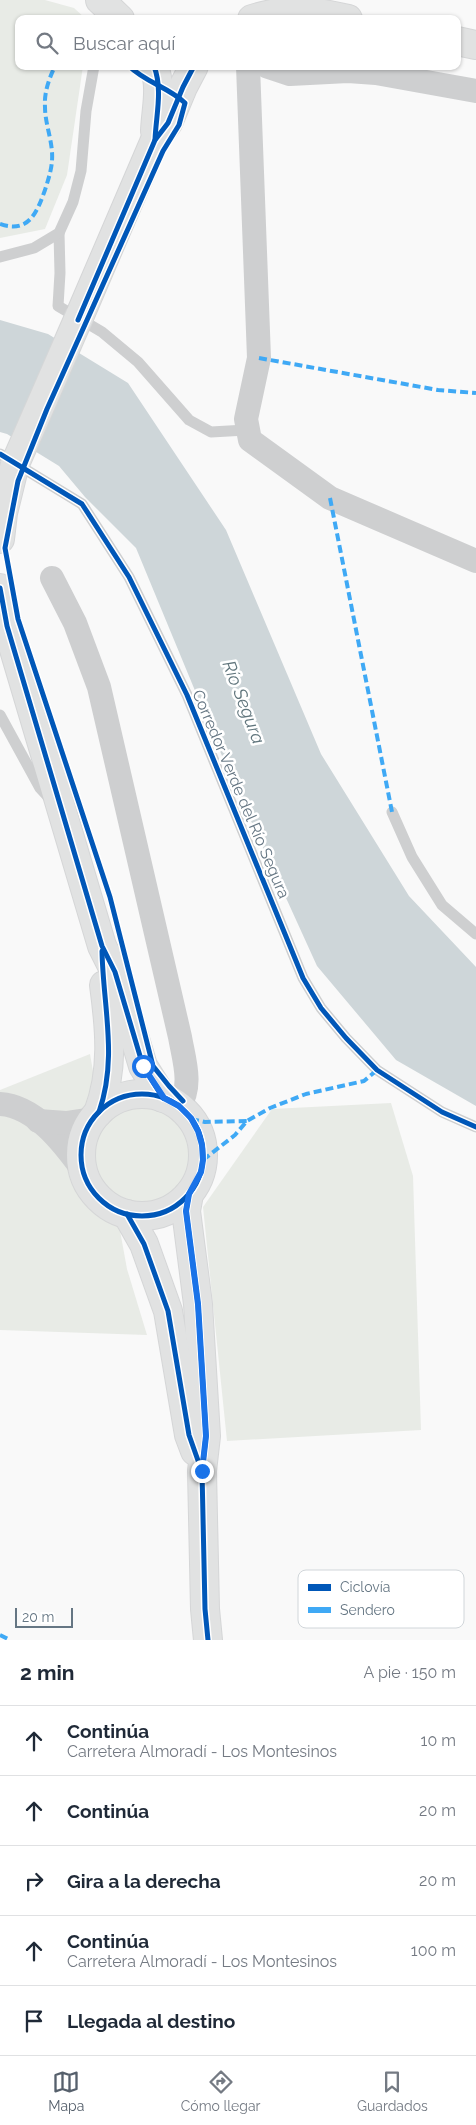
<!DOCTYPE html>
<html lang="es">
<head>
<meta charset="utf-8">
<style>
  :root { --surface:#fff; --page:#f2f2f3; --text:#1f2937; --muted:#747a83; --line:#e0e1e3; --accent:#56606c }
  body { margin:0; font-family:Raleway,sans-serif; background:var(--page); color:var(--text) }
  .scale { position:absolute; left:15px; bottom:12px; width:58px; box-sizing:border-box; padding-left:5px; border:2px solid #657683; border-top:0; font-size:14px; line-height:18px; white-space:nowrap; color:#657683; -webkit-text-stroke:4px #fff; paint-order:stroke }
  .stop { position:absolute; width:15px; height:15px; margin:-11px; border:4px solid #1a73e8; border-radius:50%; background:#fff }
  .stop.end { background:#1a73e8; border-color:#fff; box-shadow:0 1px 5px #0008 }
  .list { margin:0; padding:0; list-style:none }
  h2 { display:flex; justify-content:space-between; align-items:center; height:65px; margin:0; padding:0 20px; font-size:21px }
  h2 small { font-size:16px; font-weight:400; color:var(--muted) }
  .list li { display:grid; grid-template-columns:32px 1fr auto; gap:15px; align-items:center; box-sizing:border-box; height:70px; padding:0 20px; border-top:1px solid var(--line) }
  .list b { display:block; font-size:19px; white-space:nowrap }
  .list p { margin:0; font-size:16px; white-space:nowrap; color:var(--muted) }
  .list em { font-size:16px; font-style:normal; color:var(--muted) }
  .icon { flex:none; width:28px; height:28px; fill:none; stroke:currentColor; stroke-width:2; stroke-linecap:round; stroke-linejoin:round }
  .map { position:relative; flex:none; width:476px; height:1640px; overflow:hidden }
  .search { position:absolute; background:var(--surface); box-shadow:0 1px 4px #0004; left:15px; right:15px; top:15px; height:55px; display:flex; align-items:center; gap:12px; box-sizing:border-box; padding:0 18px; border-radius:10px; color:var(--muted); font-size:19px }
  .sheet { height:415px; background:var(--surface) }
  nav { display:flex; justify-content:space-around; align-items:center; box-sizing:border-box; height:70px; border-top:1px solid var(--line); background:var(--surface); font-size:14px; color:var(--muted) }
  nav a { display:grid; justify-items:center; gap:2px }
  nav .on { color:var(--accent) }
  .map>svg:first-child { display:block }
  .green { fill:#e8ebe6 }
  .water { fill:#ced6d9 }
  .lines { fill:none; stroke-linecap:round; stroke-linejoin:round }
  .secondary-casing { stroke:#d5d6d7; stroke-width:30 }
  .primary-casing { stroke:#d5d6d7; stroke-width:30 }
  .lane { stroke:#cecfd0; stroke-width:11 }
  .street { stroke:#cecfd0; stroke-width:24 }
  .secondary { stroke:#e1e2e2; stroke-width:28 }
  .primary { stroke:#e1e2e2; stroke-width:28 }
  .secondary-bridge-casing { stroke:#d5d6d7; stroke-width:30; stroke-linecap:butt }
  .secondary-bridge { stroke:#e1e2e2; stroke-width:28 }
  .quiet { stroke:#3fa9f5; stroke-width:4; stroke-dasharray:8 4; stroke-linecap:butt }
  .cycleway-casing { stroke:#fff; stroke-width:8 }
  .cycleway { stroke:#0057b8; stroke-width:5 }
  .route { stroke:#1a73e8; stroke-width:6 }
  .labels { text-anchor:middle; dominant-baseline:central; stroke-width:5; stroke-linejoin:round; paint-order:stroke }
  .street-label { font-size:16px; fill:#657683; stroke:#fff }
  .water-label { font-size:18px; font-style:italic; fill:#60757c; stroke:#fff }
  .key { fill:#fff; stroke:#d1d6da; stroke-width:1 }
  .key-label { font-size:14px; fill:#657683 }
</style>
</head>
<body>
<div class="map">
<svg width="476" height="1640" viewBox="0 0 476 1640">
  <rect width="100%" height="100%" fill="#f9f9f9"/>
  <g class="green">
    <polygon points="0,0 45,0 74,8 86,19 19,19 19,66 83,66 67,175 45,229 0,238"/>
    <path d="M 90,1054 L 103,1129 C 113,1115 130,1105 148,1108 C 160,1110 166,1113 175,1121 C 217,1163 165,1226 113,1192 L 127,1269 L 147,1335 L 0,1330 L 0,1090 Z"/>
    <polygon points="391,1103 413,1176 421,1430 227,1441 203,1207 272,1109"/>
  </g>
  <polygon class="water" points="0,320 48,334 128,383 226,530 321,754 409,896 476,967 476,1106 396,1060 317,966 227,768 136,548 85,497 59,466 7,434 0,432"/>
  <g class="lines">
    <defs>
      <g id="secondary">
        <polyline points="100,0 120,19"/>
        <path d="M 154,66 C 162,88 156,108 155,131"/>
        <polyline points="80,315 155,140 168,123 183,87 194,66"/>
        <polyline points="0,539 3,513 15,464"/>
        <polyline points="0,588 7,626 102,946 115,972 143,1066 163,1098"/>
        <circle cx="142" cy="1155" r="61"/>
        <path d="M 98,1113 C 114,1071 110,1029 104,985"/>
        <polyline points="189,1194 186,1211 198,1304 206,1436 202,1471 205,1609 208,1640"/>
        <polyline points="127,1214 144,1244 168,1311 189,1435 195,1451"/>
      </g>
      <g id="primary">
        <path d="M 252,19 C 292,7 308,10 348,19"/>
        <polyline points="457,41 476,45"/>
      </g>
    </defs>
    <use href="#secondary" class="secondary-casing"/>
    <use href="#primary" class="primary-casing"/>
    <g class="lane">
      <polyline points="59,233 60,273 58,306 102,332 138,362 189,420 211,432 246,430"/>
      <polyline points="0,257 34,248 59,233 73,202 81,171 86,111 94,66"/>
      <polyline points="0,454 82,504 129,577 187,695 303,978 321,1008 346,1038 377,1070 442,1112 476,1127"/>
      <polyline points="0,715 40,788 52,801"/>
      <polyline points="392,812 412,857 442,905 476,934"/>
    </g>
    <g class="street">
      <polyline points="248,66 259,358 246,419 250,440 330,498 476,561"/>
      <polyline points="266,66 290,74 348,71 376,73 476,91"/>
      <path d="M 52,578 L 75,623 L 99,687 L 180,1037 C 184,1060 193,1086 179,1106"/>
      <path d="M 0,1104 C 35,1106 63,1143 82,1169"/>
      <polyline points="38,1121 66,1123 93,1119"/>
    </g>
    <use href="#secondary" class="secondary"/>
    <use href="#primary" class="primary"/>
    <defs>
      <polyline id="secondary-bridge" points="15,464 80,315"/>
    </defs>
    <use href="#secondary-bridge" class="secondary-bridge-casing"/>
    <use href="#secondary-bridge" class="secondary-bridge"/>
    <g class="quiet">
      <path d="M 0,224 C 29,234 37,212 45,190 C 49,177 53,166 52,152 C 51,137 45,122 45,107 C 44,92 49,79 55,66"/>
      <polyline points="259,358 438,390 476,393"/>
      <polyline points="330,498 392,812"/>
      <polyline points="191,1119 205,1122 247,1121"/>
      <polyline points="203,1160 235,1135 247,1121 270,1108 306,1094 364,1081 377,1070"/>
      <polyline points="0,1635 10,1640"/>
    </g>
    <defs>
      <g id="cycleway">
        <path d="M 129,66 C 145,82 168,87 185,103 L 179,125 L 163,151 L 47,409 L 18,481 L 5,548 L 18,619 L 110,897 L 153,1066 L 169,1086 L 183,1101"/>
        <path d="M 154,66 C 163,90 156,115 155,140"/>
        <polyline points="78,320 155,140 168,123 183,87 194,66"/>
        <polyline points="0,454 82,504 129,577 187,695 303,978 321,1008 346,1038 377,1070 442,1112 476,1127"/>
        <polyline points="0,588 7,626 102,946 115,972 143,1066 163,1098"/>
        <circle cx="142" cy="1155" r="61"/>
        <path d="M 99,1112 C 118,1058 103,1006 102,951"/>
        <polyline points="189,1194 186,1211 198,1304 206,1436 202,1471 205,1609 208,1640"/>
        <polyline points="127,1214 144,1244 168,1311 189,1435 201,1469"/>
      </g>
    </defs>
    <use href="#cycleway" class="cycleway-casing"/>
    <use href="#cycleway" class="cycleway"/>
  </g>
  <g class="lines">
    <polyline class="route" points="143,1066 164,1098 179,1106 191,1118 198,1131 202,1145 203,1160 201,1172 189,1194 186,1211 198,1304 206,1436 202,1471"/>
  </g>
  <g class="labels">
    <g class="street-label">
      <text transform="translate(241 794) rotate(67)">Corredor Verde del Río Segura</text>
    </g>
    <g class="water-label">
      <text transform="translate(244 702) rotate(69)">Río Segura</text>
    </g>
  </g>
  <rect x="298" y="1570" width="166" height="58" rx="8" class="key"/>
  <rect x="308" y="1584" width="23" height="7" fill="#0057b8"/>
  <rect x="308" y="1607" width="23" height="6" fill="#3fa9f5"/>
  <g class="key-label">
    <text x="340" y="1592">Ciclovía</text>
    <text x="340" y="1615">Sendero</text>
  </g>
</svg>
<div class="scale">20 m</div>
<div class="stop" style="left:143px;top:1066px"></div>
<div class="stop end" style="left:202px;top:1471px"></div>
<div class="search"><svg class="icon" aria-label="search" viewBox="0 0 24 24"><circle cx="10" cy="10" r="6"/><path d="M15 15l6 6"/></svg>Buscar aquí</div>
</div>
<section class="sheet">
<h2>2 min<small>A pie · 150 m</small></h2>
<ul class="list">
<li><svg class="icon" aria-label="ahead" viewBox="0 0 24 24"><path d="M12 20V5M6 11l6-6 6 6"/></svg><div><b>Continúa</b><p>Carretera Almoradí - Los Montesinos</p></div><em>10 m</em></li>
<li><svg class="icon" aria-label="ahead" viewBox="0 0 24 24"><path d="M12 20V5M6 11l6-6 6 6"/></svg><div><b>Continúa</b></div><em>20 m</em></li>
<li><svg class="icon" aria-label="right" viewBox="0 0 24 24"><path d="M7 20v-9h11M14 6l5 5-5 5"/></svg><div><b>Gira a la derecha</b></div><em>20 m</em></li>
<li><svg class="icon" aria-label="ahead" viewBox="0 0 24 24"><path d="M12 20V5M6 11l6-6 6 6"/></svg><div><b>Continúa</b><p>Carretera Almoradí - Los Montesinos</p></div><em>100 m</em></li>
<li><svg class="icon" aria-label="arrive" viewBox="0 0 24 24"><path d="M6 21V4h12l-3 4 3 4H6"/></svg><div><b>Llegada al destino</b></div></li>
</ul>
</section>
<nav>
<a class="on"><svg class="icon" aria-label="map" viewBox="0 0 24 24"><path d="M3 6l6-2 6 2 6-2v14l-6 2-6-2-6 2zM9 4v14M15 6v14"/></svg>Mapa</a>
<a><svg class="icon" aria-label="directions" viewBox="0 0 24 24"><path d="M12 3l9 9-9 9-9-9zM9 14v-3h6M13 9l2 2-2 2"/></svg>Cómo llegar</a>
<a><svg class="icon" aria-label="saved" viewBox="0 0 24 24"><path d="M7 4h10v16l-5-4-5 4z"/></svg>Guardados</a>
</nav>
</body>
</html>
